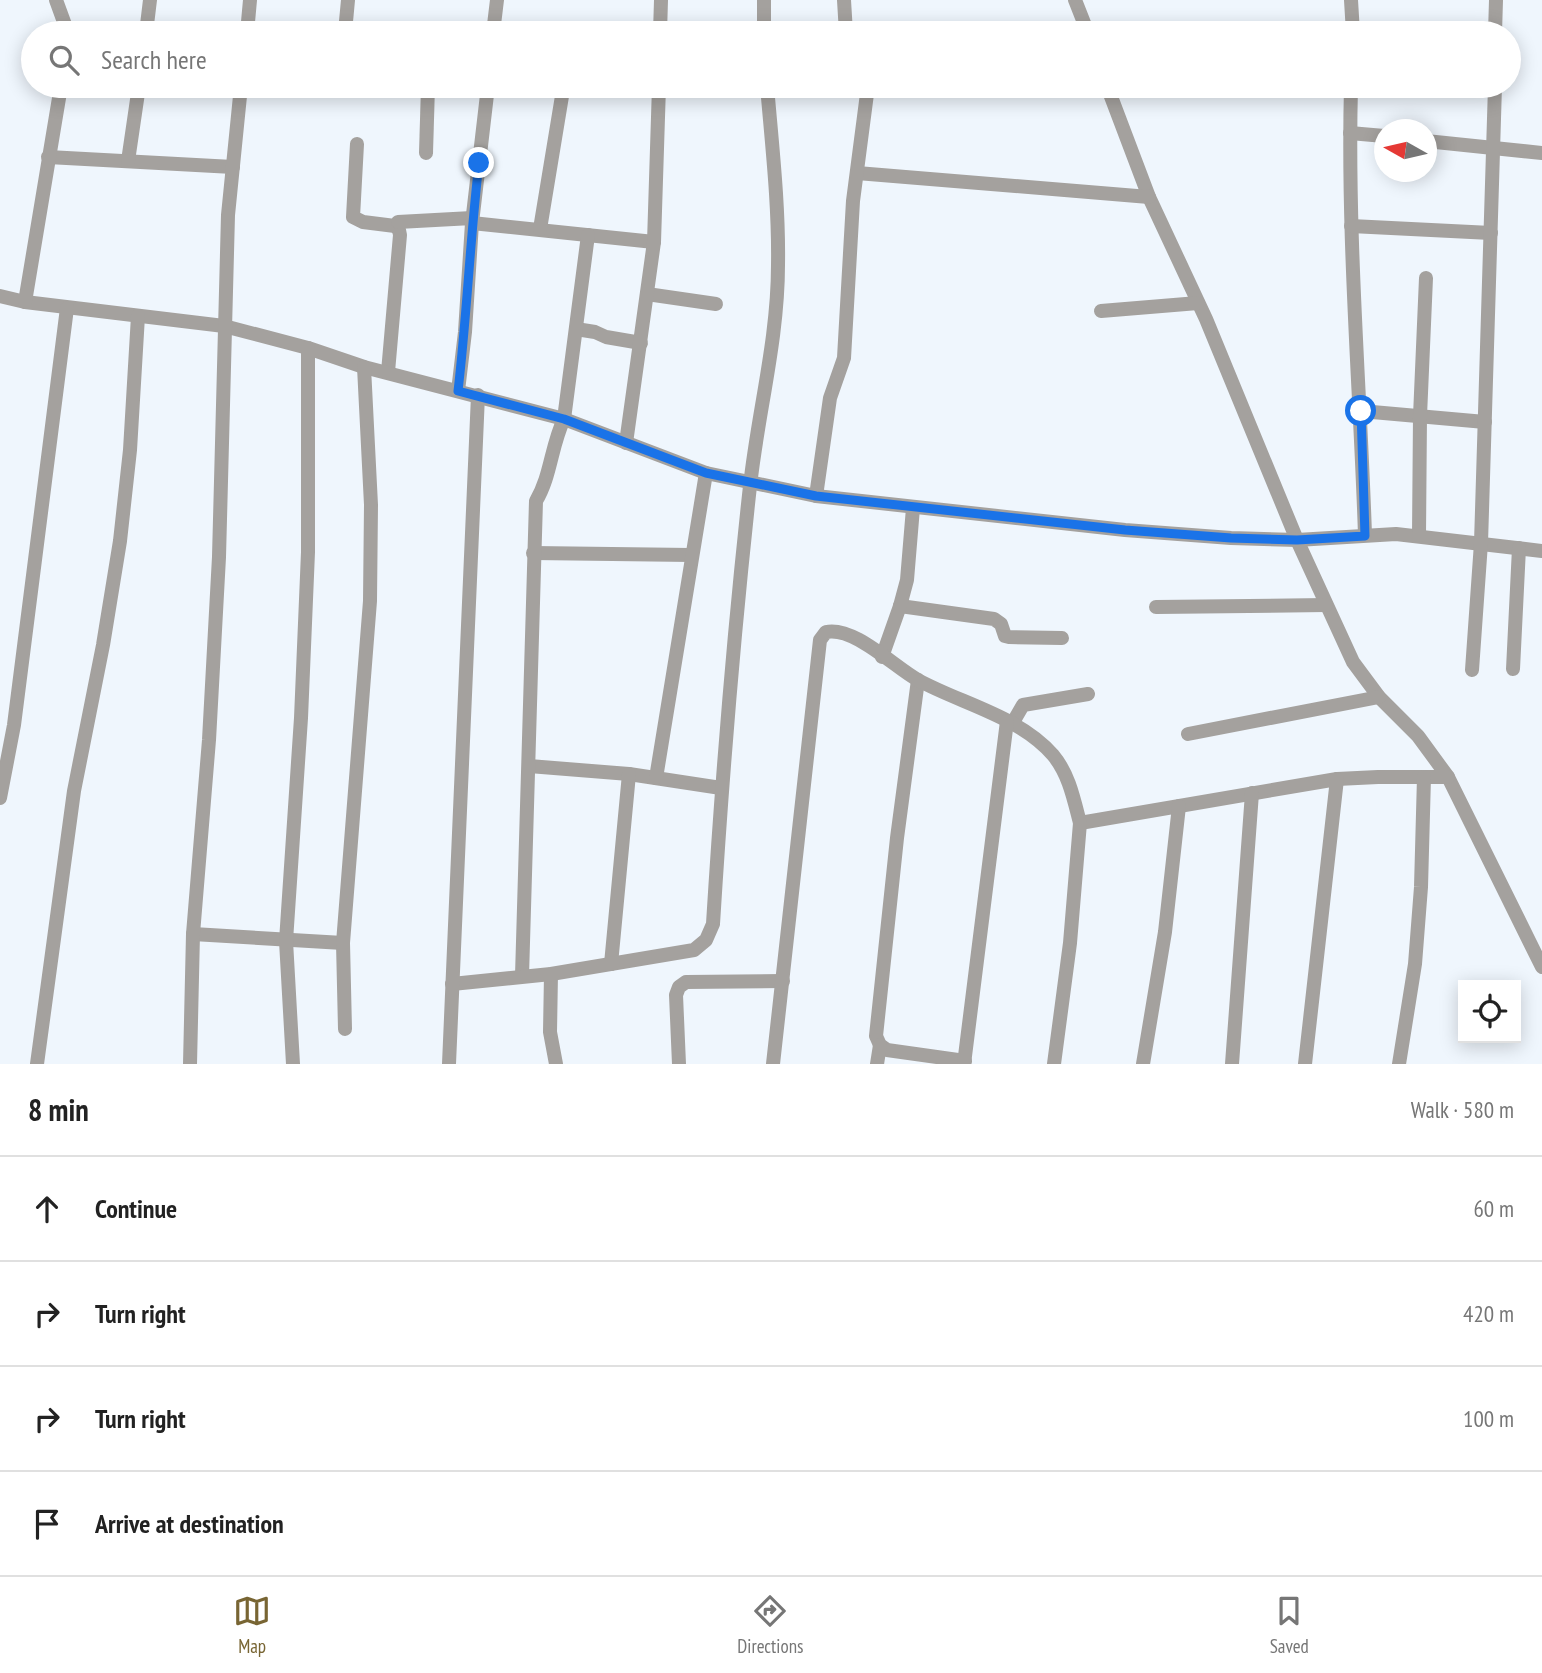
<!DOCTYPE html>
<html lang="en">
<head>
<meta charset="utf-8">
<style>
  :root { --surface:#fff; --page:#f2f2f2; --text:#222; --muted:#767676; --line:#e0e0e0; --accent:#786533 }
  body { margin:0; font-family:"PT Sans Narrow",sans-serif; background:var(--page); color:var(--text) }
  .controls { position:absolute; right:21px; bottom:21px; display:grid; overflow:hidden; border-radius:0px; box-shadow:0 4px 18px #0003 }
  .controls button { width:63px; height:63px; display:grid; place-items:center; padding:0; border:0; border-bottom:2px solid var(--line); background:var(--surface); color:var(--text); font:35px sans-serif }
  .compass { position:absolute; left:1374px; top:119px; width:63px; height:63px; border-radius:50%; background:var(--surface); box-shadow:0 4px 18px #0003; rotate:278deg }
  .stop { position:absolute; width:21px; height:21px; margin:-16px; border:5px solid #1a73e8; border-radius:50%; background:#fff }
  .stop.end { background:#1a73e8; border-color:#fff; box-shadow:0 2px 7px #0008 }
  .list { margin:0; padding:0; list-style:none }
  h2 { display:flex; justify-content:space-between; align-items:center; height:91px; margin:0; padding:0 28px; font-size:30px }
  h2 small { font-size:23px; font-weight:400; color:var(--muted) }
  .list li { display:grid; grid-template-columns:46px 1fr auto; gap:21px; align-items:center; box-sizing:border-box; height:105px; padding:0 28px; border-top:2px solid var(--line) }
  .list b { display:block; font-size:26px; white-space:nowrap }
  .list em { font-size:23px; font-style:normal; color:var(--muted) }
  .icon { flex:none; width:38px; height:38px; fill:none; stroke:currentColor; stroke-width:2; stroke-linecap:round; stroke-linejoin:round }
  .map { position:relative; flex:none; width:1542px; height:1064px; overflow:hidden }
  .search { position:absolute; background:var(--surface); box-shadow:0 4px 18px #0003; left:21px; right:21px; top:21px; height:77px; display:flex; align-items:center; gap:18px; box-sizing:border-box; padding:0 24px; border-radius:38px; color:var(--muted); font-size:26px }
  .sheet { height:511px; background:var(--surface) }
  nav { display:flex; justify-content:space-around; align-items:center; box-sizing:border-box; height:98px; border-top:2px solid var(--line); background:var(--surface); font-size:19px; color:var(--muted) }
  nav a { display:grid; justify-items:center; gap:4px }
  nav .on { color:var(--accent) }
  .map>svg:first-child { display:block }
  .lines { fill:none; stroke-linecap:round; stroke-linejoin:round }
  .minor { stroke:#a4a19e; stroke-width:14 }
  .route { stroke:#1a73e8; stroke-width:9 }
</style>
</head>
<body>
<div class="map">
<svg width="1542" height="1064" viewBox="0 0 1542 1064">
  <rect width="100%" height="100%" fill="#eff6fd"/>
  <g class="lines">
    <g class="minor">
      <polyline points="56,0 68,33"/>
      <polyline points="764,0 764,33"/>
      <polyline points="844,0 846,33"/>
      <polyline points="1075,0 1088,33"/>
      <polyline points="1351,0 1353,33"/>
      <polyline points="247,30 367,33"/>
      <polyline points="345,32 348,0"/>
      <polyline points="146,33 150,0"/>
      <polyline points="247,33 250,0"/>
      <polyline points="493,33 497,0"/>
      <polyline points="660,33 661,0"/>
      <polyline points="1495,33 1496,0"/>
      <polyline points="1107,86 1149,197 1206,319 1297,540 1353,662 1379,697 1418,736 1448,777 1542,967"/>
      <path d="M 1351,86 C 1347,236 1360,385 1365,535"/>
      <polyline points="1350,133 1384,136"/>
      <polyline points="1426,141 1542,153"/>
      <polyline points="357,144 353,217 363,222 395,226 399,230 400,235 388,372"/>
      <polyline points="426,153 428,86"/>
      <polyline points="48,157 233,167"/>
      <polyline points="128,161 139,86"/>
      <polyline points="857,173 1149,197"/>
      <polyline points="398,222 472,218 472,223 654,242"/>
      <polyline points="1351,226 1491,233"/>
      <polyline points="540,229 563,90"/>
      <polyline points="647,294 716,304"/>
      <polyline points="0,296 25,302 224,326 308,348 364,367 564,419 706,473 816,496 1125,530 1231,538 1297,540 1396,534 1542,551"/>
      <polyline points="25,302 61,86"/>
      <polyline points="1101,311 1198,303"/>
      <polyline points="576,329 595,332 606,337 641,343"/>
      <polyline points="458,391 465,332 472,223 488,86"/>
      <polyline points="1361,411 1485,422"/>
      <polyline points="626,443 654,242 659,86"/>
      <polyline points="816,496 830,398 844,358 853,201 868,86"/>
      <polyline points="1419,535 1420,416 1426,278"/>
      <polyline points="533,553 691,555"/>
      <polyline points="900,606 994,619 1001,624 1005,636 1009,637 1062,638"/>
      <polyline points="1156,607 1326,605"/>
      <polyline points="882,657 900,606 907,580 913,508"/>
      <polyline points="1513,669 1519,548"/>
      <polyline points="1472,670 1481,543 1495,86"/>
      <polyline points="918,680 897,838 876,1036 880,1045 887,1050 965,1061"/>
      <polyline points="1012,724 1023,705 1088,694"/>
      <polyline points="1188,734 1379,697"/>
      <polyline points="529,766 629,774 721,788"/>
      <polyline points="656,778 706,473"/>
      <polyline points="0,798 14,725 67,308"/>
      <polyline points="193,934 343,943"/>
      <polyline points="611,964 629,774"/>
      <polyline points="551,974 550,1032 556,1064"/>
      <path d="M 522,976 L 536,501 C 551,476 551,446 564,419 L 588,235"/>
      <path d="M 452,984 L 551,974 L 694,950 L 706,940 L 713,924 C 722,778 734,631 750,486 C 758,412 778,340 778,265 C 779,206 772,145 767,86"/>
      <polyline points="345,1029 343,943 370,601 371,505 364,367"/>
      <polyline points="37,1064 74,791 103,645 120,541 130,450 138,316"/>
      <polyline points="190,1064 193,934 209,740 219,557 228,215 241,86"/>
      <polyline points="293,1064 286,941 301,718 308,552 308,348"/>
      <polyline points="449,1064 478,395"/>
      <polyline points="679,1064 676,995 679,987 686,982 783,981"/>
      <path d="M 773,1064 L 820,640 L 826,632 C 854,626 893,666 918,680 C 962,704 1019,716 1053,755 C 1069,774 1074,800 1080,823 L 1337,779 L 1378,777 L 1448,777"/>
      <polyline points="877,1064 880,1045"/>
      <polyline points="964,1064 1007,721"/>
      <polyline points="1054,1064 1070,943 1080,823"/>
      <polyline points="1143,1064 1165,932 1179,806"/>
      <polyline points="1232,1064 1252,793"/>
      <polyline points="1305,1064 1337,779"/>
      <polyline points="1399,1064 1415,964 1421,887 1424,777"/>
    </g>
  </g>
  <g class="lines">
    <path class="route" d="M 479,163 C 470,239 467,315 458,391 L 564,419 L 706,473 L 816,496 L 1125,530 L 1231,538 L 1297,540 L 1365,536 L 1361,411"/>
  </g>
</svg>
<div class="controls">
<button><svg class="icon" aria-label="locate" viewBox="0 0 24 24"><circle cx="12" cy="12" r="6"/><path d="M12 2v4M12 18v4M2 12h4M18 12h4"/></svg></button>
</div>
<svg class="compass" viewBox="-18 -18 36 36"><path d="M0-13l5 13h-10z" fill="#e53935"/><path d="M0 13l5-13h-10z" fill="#767676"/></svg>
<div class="stop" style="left:1361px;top:411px"></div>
<div class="stop end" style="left:479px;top:163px"></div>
<div class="search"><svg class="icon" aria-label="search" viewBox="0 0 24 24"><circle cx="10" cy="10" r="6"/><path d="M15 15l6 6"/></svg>Search here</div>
</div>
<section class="sheet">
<h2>8 min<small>Walk · 580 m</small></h2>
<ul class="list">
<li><svg class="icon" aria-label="ahead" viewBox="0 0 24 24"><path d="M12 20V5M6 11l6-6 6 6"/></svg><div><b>Continue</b></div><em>60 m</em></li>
<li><svg class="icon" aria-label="right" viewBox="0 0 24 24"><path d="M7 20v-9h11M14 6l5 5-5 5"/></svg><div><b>Turn right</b></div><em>420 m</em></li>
<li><svg class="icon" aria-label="right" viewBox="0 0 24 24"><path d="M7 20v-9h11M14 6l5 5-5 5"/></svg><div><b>Turn right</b></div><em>100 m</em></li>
<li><svg class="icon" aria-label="arrive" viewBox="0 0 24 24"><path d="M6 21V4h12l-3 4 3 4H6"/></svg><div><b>Arrive at destination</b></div></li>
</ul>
</section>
<nav>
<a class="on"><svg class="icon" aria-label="map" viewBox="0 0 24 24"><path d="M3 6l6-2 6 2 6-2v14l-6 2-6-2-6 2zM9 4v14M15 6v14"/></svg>Map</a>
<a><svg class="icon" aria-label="directions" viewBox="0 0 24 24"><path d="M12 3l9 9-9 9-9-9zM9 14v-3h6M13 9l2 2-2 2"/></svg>Directions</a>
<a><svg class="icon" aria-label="saved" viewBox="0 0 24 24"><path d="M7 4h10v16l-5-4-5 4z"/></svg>Saved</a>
</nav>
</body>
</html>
